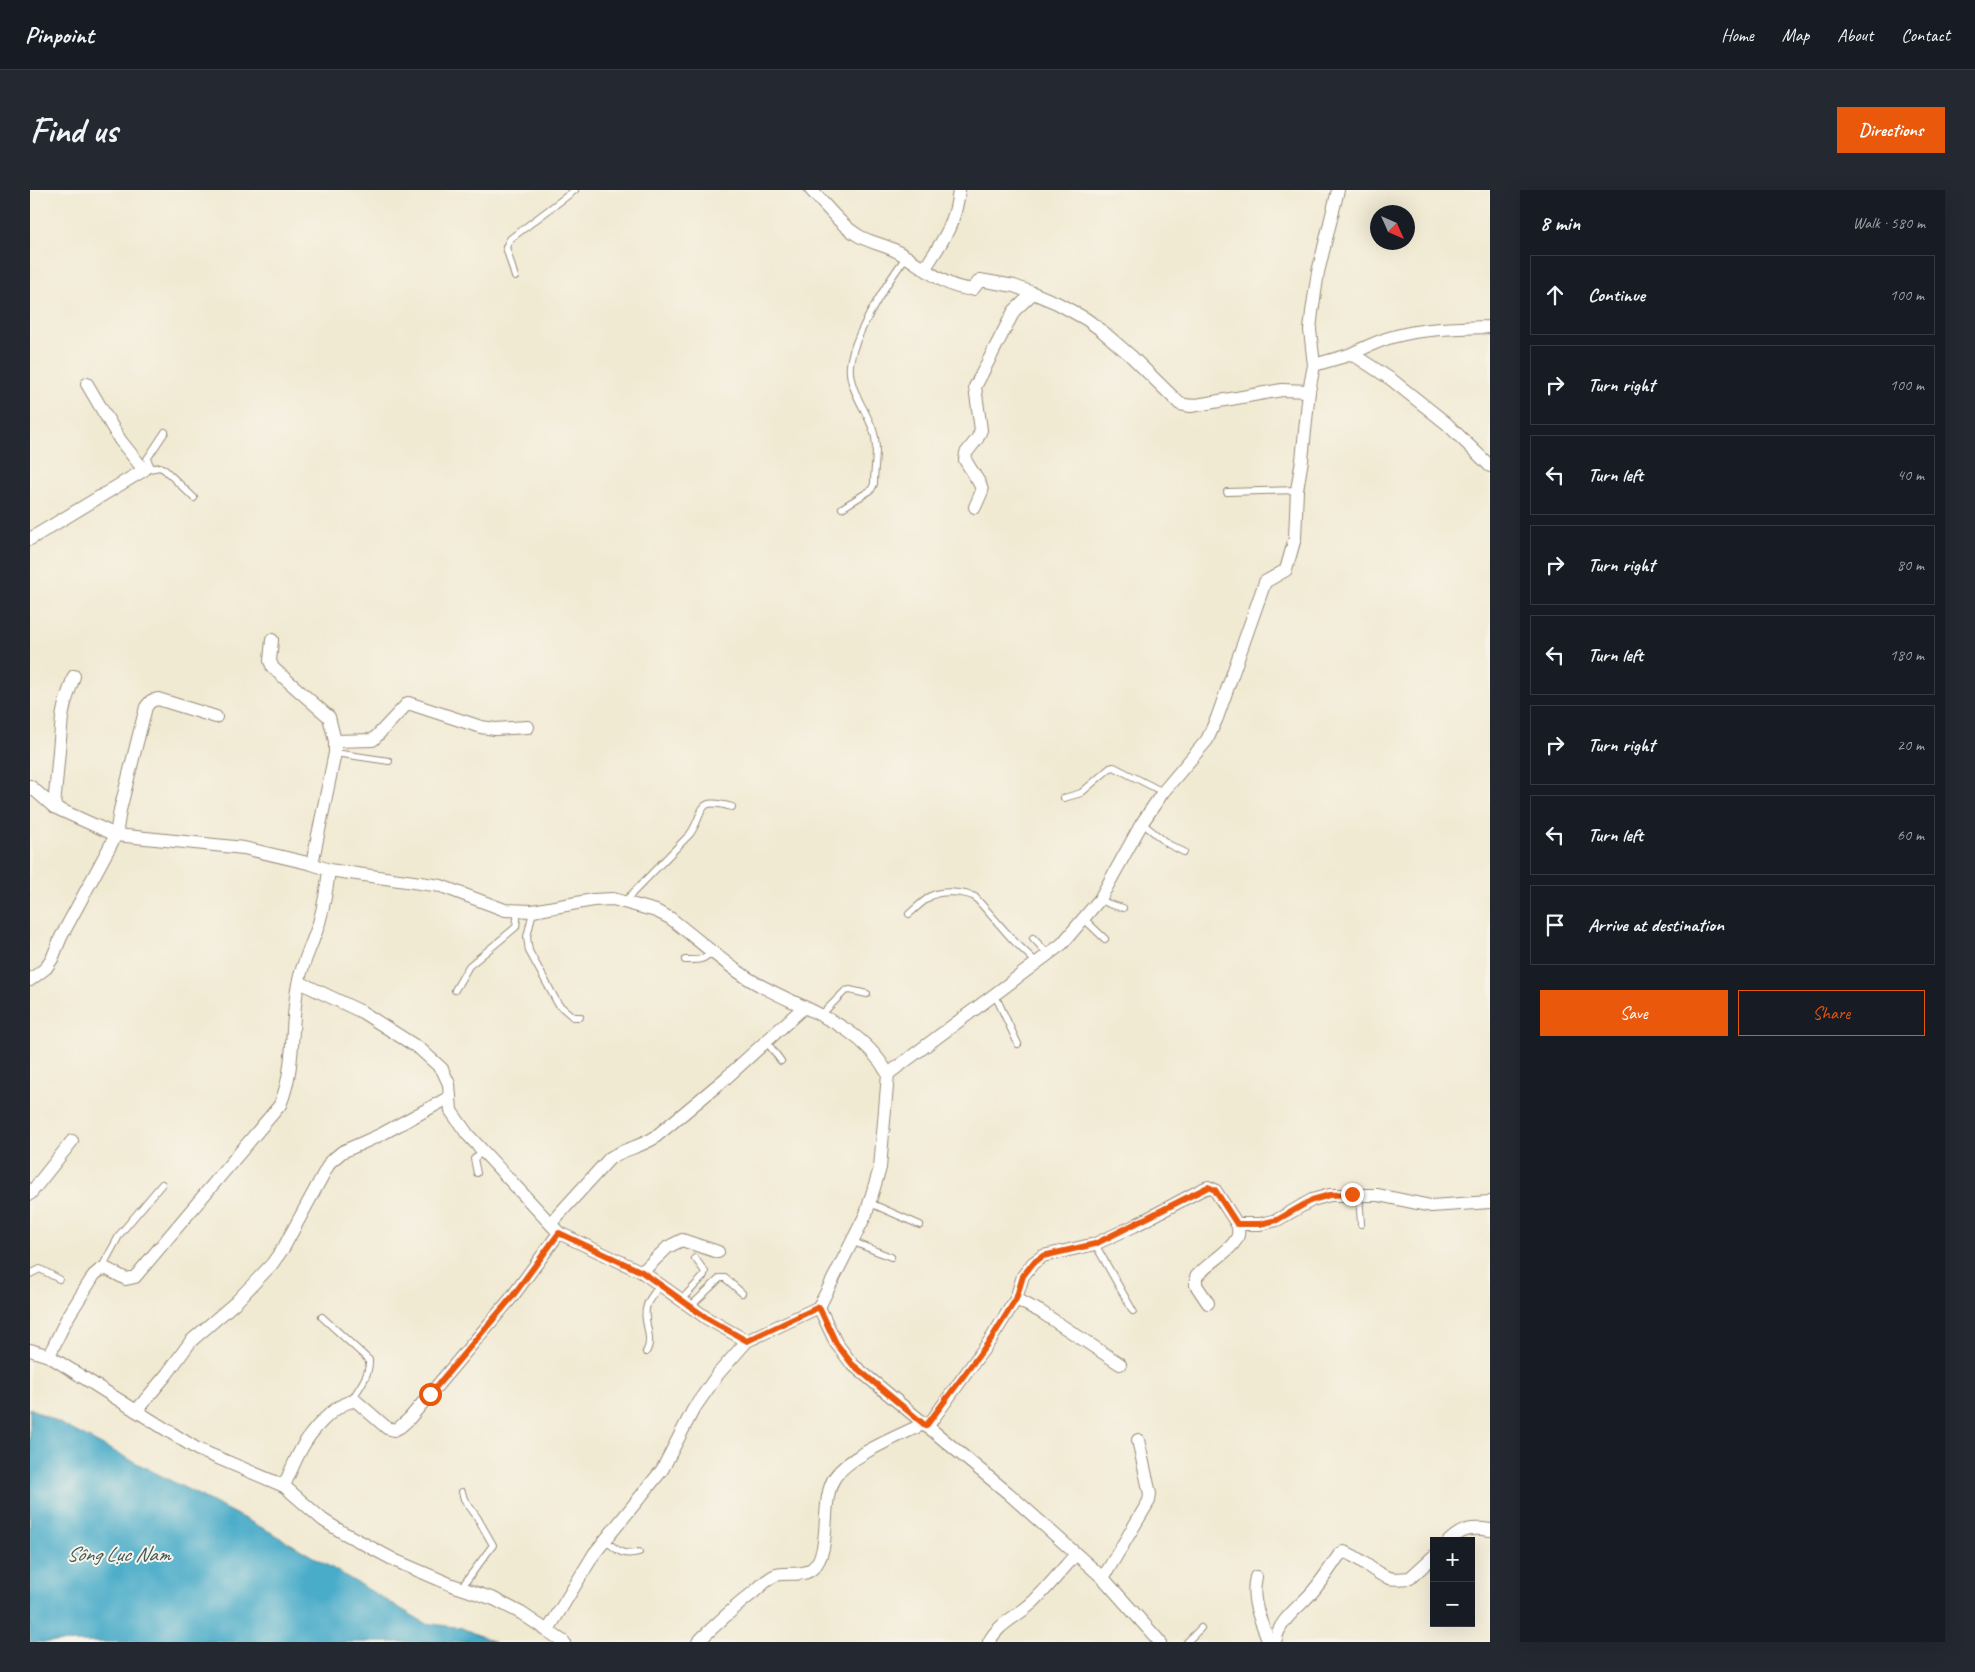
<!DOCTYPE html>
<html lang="en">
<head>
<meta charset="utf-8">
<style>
  :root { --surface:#171b24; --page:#242831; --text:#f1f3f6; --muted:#9ea1a6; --line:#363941; --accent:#ea580c }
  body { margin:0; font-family:Caveat,sans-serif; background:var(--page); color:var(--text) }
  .controls { position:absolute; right:15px; bottom:15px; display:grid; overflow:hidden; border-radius:0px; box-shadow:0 5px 20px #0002 }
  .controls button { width:45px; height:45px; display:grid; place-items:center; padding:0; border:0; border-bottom:1px solid var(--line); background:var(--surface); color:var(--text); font:25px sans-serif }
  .compass { position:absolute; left:1340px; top:15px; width:45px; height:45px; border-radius:50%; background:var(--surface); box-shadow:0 5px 20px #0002; rotate:135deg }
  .stop { position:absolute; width:15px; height:15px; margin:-11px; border:4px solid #ea580c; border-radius:50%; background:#fff }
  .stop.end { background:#ea580c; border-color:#fff; box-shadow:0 1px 5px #0008 }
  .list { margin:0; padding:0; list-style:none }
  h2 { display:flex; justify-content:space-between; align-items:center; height:65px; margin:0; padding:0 20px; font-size:21px }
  h2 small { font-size:16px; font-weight:400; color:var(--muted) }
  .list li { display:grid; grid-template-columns:32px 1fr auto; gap:15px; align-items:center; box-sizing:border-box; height:80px; margin:0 10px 10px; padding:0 10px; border:1px solid var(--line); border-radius:0px }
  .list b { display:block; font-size:19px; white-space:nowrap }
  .list em { font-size:16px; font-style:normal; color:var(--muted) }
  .actions { display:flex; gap:10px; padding:15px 20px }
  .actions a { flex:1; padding:11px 0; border:1px solid var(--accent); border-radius:0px; text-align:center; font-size:18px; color:var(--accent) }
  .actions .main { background:var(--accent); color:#fff }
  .icon { flex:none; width:28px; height:28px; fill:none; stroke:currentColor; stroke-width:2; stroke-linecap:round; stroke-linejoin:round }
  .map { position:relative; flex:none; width:1460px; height:1452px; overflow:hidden; border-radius:0px }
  header { display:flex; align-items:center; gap:30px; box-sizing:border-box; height:70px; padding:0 25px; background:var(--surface); border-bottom:1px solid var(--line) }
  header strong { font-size:24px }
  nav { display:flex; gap:28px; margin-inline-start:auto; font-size:18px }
  .intro { display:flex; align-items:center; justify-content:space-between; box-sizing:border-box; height:120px; padding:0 30px }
  h1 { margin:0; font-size:35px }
  .button { padding:12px 22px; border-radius:0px; background:var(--accent); color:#fff; font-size:18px; font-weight:700 }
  main { display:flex; gap:30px; padding:0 30px }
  aside { flex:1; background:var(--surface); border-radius:0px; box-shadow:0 5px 20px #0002 }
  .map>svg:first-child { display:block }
  .water { fill:#49acc9; stroke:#426b74 }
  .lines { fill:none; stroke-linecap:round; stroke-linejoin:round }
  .service-casing { stroke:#968a78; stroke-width:8 }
  .minor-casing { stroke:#968a78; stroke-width:14 }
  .service { stroke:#fff; stroke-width:6 }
  .minor { stroke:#fff; stroke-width:12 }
  .route { stroke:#ea580c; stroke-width:6 }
  .labels { text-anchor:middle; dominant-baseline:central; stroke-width:4; stroke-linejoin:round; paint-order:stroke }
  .water-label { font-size:21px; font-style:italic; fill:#40585a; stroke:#f7f3e8 }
</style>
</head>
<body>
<header>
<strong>Pinpoint</strong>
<nav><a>Home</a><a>Map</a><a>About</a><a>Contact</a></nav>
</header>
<div class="intro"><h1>Find us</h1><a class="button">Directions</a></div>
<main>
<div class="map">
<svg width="1460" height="1452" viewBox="0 0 1460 1452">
  <rect width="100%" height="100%" fill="#f7f3e8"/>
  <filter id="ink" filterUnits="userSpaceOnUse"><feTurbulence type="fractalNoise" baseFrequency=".02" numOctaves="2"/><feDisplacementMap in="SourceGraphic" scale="10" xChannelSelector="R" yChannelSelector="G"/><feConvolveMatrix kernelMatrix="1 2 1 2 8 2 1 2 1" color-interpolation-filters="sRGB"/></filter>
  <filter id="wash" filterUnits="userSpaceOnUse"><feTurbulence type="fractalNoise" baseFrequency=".0096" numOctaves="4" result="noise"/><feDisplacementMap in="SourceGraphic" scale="20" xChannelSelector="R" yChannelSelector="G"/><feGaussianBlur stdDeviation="1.12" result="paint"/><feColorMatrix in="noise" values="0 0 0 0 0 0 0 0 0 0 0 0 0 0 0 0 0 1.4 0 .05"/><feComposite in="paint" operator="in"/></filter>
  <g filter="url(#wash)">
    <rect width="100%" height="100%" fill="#f1ead3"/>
    <polygon class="water" points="0,1218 246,1345 395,1433 432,1438 464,1452 0,1452"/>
  </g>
  <g filter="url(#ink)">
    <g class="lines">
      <defs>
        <g id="service">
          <polyline points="485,87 476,57 480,49 545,0"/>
          <polyline points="121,277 117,269 135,242"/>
          <polyline points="114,280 130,277 135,280 164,308"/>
          <polyline points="1197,302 1267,300"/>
          <path d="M 812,318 L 841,300 L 844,294 C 844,277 849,257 843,240 C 837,222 822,203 820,183 C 816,155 859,90 876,67"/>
          <polyline points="305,563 359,571"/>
          <polyline points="1034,608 1051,603 1080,578 1084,577 1133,602"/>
          <polyline points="1112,633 1138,654 1154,662"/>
          <polyline points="1070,709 1079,714 1093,718"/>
          <path d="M 594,712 L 660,644 C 676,622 664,606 702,617"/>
          <polyline points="503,721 497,747 499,761 528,814 543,827 550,827"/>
          <path d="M 879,724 C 886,718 893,711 901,706 C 912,700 934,702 945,707 L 983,750 L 1007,773"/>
          <polyline points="1054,729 1075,749"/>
          <polyline points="1003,748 1018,764"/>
          <path d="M 655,770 C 668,770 674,771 682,761"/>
          <polyline points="425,800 439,776 486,737 488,721"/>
          <polyline points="965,805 988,854"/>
          <polyline points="791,825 815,801 820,800 837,804"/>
          <polyline points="736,851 751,871"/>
          <polyline points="447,983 444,969 453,961"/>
          <polyline points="1329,1004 1331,1034"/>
          <polyline points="840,1013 890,1035"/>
          <polyline points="821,1051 861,1067"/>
          <polyline points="1065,1054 1103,1121"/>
          <polyline points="71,1079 90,1044 132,994"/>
          <polyline points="0,1084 10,1079 29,1089"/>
          <polyline points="651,1110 673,1087 675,1082 665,1068"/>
          <polyline points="660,1117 690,1088 695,1088 712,1103"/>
          <path d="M 292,1127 L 339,1170 C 340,1185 329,1198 321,1211"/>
          <path d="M 616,1162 C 625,1148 611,1130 617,1115 C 619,1108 626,1101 630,1095"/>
          <path d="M 575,1350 C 587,1360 593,1367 609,1362"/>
          <polyline points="431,1398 463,1355 447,1327 434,1309 432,1302"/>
          <polyline points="1157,1452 1171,1438"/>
        </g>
        <g id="minor">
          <path d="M 781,0 C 796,15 810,35 829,46 C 841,53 856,55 868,62 C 891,74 916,100 943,99 L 950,90 L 984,96 L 1003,103 L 1027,113 L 1056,129 L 1071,140 L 1101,166 L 1150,214 L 1161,216 L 1252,200 L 1279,201"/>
          <path d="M 895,78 C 912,52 926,33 929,0"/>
          <path d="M 1319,165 C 1334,158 1349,150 1366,146 C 1396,138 1429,138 1460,137"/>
          <polyline points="1284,175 1319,165 1327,167 1362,190 1416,233 1460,276"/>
          <polyline points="945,317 952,301 950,294 935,270 936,263 947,249 951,240 945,197 984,121 1003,103"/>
          <polyline points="0,349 114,280 90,250 57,194"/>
          <polyline points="242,450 240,471 243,478 299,527 305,551 305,563 282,674"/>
          <polyline points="305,551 343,550 378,513 451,537 465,539 498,537"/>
          <path d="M 0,596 L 24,617 L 86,645 L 214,658 L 282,674 L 299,680 L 411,696 L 475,720 L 503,721 L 563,710 L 583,709 L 626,721 L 640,728 C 665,747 692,772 719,789 C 768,819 828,830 858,884 L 850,978 L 836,1024 L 789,1117 L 717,1151 L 688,1184 L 663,1220 L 632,1280 L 564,1364 L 518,1440"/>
          <polyline points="24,617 32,527 35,513 44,486"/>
          <polyline points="0,790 16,778 22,769 31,747 86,645 90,620 116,517 121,511 128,509 186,527"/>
          <polyline points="269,792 332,822 390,859 412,879 419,894 421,921 438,945 529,1043 612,1082 678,1129 717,1151"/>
          <polyline points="858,884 1032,754 1070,709 1112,633 1133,602 1177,550 1187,528 1235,392 1256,380 1265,348 1267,300 1272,270 1279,201 1284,175 1280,140 1282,122 1288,82 1308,0"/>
          <polyline points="0,1004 42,951"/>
          <path d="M 521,1033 L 580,968 C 594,959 610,957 624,948 L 696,888 L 774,817"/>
          <polyline points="612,1082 638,1057 652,1050 688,1062"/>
          <polyline points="986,1109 1011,1122 1090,1174"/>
          <path d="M 1178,1113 L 1166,1095 L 1166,1087 C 1176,1074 1205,1059 1208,1045 C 1209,1041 1208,1037 1207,1034"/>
          <polyline points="789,1117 806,1153 822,1174 978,1303 1073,1388 1130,1452"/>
          <polyline points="0,1160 19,1166 167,1259 254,1296 293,1330 312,1342 366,1371 422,1395 464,1409 491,1423 534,1452"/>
          <path d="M 19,1166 L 36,1130 L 64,1085 L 70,1080 L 77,1079 L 96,1089 L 105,1087 L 250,915 C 266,877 260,834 268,794 C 272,773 283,753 289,733 C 294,715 297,698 299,680"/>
          <polyline points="106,1221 137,1184 161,1151 206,1112 242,1074 254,1057 300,972 312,962 350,945 420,907"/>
          <polyline points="897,1237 961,1149 986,1109 993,1086 1003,1073 1013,1066 1065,1054 1104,1036 1171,1000 1178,997 1185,1000 1207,1034 1230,1034 1247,1030 1282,1010 1300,1005 1348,1005 1401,1016 1460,1012"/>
          <path d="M 254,1296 C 268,1264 275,1245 302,1222 C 308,1217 317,1211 326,1211 L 357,1238 L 364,1240 L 370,1237 L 379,1229 L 482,1107 L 529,1043"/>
          <path d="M 1419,1351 C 1432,1338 1444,1337 1460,1340"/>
          <path d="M 1226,1387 C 1220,1411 1231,1430 1239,1452"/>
          <polyline points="1073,1388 1119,1311 1120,1304 1108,1250"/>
          <path d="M 668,1452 C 686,1434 705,1417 725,1401 C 731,1396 738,1388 746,1385 C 759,1381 772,1388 783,1378 C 803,1360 789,1311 805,1287 C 820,1265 869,1246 893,1234"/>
          <path d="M 959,1452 C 969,1432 989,1426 1004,1411 C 1019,1396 1032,1380 1046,1364"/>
          <path d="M 1245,1452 C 1249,1429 1270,1417 1284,1400 C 1293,1389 1301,1377 1309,1365 L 1314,1362 C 1330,1366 1342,1383 1359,1388 C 1365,1390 1374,1388 1380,1388 L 1404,1366"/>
        </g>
      </defs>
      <use href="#service" class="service-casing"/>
      <use href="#minor" class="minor-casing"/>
      <use href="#service" class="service"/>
      <use href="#minor" class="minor"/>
    </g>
  </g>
  <g class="lines" filter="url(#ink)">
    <polyline class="route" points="400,1204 482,1107 529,1043 612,1082 678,1129 717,1151 789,1117 806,1153 822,1174 896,1236 961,1149 986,1109 993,1086 1003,1073 1013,1066 1065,1054 1178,997 1185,1000 1207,1034 1230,1034 1247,1030 1282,1010 1300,1005 1322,1004"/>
  </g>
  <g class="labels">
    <g class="water-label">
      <text x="88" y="1364">Sông Lục Nam</text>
    </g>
  </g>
</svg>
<div class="controls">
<button>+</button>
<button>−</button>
</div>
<svg class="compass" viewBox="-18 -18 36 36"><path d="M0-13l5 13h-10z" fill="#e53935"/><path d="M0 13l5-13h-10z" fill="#9ea1a6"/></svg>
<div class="stop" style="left:400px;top:1204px"></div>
<div class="stop end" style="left:1322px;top:1004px"></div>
</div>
<aside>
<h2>8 min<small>Walk · 580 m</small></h2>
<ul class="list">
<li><svg class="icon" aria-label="ahead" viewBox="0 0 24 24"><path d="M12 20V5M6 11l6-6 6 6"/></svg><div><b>Continue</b></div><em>100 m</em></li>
<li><svg class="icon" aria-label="right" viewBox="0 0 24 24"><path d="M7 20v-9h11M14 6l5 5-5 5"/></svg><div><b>Turn right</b></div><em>100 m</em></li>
<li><svg class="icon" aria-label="left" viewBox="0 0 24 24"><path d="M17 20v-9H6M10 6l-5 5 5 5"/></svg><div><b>Turn left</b></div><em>40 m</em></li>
<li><svg class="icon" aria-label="right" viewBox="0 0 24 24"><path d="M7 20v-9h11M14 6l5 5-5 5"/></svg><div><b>Turn right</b></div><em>80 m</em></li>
<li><svg class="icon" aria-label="left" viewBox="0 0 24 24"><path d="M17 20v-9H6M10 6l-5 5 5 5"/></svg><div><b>Turn left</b></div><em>180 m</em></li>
<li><svg class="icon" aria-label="right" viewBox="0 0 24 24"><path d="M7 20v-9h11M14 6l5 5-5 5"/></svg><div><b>Turn right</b></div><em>20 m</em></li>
<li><svg class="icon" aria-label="left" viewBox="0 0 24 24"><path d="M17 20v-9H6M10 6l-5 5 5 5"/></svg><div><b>Turn left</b></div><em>60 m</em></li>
<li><svg class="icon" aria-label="arrive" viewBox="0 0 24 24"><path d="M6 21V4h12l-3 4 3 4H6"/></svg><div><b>Arrive at destination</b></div></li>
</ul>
<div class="actions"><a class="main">Save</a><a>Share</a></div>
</aside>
</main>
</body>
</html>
